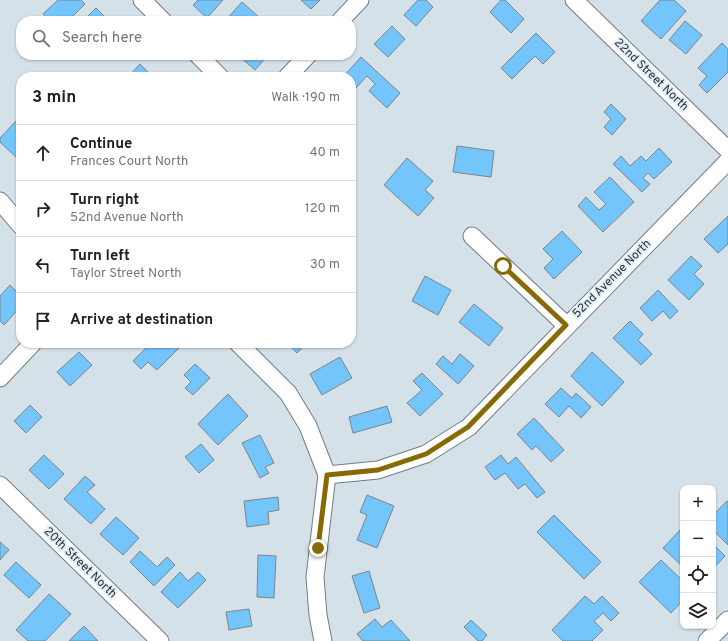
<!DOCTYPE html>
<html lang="en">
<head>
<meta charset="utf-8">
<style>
  :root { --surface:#fff; --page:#f6f6f6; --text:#202124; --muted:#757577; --line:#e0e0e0 }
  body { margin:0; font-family:Overpass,sans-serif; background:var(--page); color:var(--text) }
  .controls { position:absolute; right:12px; bottom:12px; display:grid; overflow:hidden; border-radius:8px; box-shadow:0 1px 3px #0004 }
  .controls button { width:36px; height:36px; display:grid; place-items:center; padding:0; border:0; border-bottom:1px solid var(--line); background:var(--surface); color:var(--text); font:20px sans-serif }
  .stop { position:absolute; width:12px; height:12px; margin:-9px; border:3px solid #876a06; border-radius:50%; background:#fff }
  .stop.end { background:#876a06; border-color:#fff; box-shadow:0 1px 4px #0008 }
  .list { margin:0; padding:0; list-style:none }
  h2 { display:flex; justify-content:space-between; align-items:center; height:52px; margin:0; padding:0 16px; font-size:17px }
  h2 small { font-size:13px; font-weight:400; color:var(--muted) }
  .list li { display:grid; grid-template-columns:26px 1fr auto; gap:12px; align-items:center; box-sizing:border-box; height:56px; padding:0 16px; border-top:1px solid var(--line) }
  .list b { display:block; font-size:15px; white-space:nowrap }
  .list p { margin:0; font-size:13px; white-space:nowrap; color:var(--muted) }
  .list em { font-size:13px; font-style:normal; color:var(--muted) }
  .icon { flex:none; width:22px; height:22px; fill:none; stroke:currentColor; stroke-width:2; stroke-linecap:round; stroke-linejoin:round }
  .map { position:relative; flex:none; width:728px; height:641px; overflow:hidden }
  .search { position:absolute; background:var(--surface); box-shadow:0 1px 3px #0004; left:16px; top:16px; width:340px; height:44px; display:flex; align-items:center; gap:10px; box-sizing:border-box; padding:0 14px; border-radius:16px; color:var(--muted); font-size:15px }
  .panel { position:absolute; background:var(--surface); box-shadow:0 1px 3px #0004; left:16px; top:72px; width:340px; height:276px; border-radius:16px }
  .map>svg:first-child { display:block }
  .building { fill:#74c5fb; stroke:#7a858c }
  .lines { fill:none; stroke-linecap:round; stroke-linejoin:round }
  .street-casing { stroke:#717c83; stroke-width:19 }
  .street { stroke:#fff; stroke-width:17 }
  .route { stroke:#876a06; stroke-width:5 }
  .labels { text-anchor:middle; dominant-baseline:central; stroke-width:4; stroke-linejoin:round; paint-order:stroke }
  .street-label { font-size:12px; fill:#2d3235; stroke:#e2eef7 }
</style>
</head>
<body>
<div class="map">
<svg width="728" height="641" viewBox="0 0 728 641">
  <rect width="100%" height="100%" fill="#d5e1e9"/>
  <g class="building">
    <polygon points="58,0 81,0 85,4 68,21 50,21 43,14"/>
    <polygon points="198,0 223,0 207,18 193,5"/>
    <polygon points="301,0 320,0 311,9"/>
    <polygon points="418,0 426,0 433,7 416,26 404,15"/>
    <polygon points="501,0 505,0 524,19 511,33 490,12"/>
    <polygon points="660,0 674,0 686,11 661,39 641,21"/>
    <polygon points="242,2 260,18 258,21 225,21"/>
    <polygon points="96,8 109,21 83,21"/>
    <polygon points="685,21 702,35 686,54 669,40"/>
    <polygon points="392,26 405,39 388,57 374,44"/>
    <polygon points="536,33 555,52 543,64 535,56 512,79 501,68"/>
    <polygon points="722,43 728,49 728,72 707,93 699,85 707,76 698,68"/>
    <polygon points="238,55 268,55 255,70"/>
    <polygon points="361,57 400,93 387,108 369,91 375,84 367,76 356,88 351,84 351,77 343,77"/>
    <polygon points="140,64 153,77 128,77"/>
    <polygon points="611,104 626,119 612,135 604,127 611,119 604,112"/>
    <polygon points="16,121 21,126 21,155 18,159 0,142 0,138"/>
    <polygon points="457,146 494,151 491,177 453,172"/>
    <polygon points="659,148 672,162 654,179 648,173 643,178 650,184 642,192 613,164 621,156 630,166 641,156 646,161"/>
    <polygon points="407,158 433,181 425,190 434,198 418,216 384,185"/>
    <polygon points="610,177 634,202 603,232 578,206 586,197 599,210 606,204 594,192"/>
    <polygon points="728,216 728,244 718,253 704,239"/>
    <polygon points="562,231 582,252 554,279 544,268 553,259 543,249"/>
    <polygon points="691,256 702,266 694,274 704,284 689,300 668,280"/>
    <polygon points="425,276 451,290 438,315 412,301"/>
    <polygon points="10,285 21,296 21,306 4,325 0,321 0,296"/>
    <polygon points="658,290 678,311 670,319 663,311 652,321 640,308"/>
    <polygon points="474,304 503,328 489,346 459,322"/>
    <polygon points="630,321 643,334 638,340 652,354 641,365 613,338"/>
    <polygon points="114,343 125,343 120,348"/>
    <polygon points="151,343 175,343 179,348 157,370 148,362 141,369 133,361"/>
    <polygon points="287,343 307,343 297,353"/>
    <polygon points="79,352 92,365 70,386 57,372"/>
    <polygon points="592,352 624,382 602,406 571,376"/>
    <polygon points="460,354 474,366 458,384 436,364 443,356 452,364"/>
    <polygon points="340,357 352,378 322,395 310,374"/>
    <polygon points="195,364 210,378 193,395 185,388 191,382 184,375"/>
    <polygon points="422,373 443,394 420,416 407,403 422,390 413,381"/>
    <polygon points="561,388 572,398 576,393 591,407 581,418 569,406 559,417 545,404"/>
    <polygon points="228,394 248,416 218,445 198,424"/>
    <polygon points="30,405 42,417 26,433 14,421"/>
    <polygon points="387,406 392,422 353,433 349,417"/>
    <polygon points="534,418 564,450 551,462 536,446 532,450 517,434"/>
    <polygon points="260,435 274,463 265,467 269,473 260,478 242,443"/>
    <polygon points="201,444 214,460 199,473 185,457"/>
    <polygon points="44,455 64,474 49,489 29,470"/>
    <polygon points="501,455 508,464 516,457 545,492 537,498 525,484 518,489 505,473 495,480 485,467"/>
    <polygon points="85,476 95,485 87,492 105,509 91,524 64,499"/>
    <polygon points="367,495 394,506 377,548 357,540 367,515 360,512"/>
    <polygon points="278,497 279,510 268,512 269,524 247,527 244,501"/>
    <polygon points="727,501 728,502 728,545 713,530 713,515"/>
    <polygon points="554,515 601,562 584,579 537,532"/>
    <polygon points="116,517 139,538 123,555 100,534"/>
    <polygon points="683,527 683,567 663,548"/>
    <polygon points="0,542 9,550 0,560"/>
    <polygon points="713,544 725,556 713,569"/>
    <polygon points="140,551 157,567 167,557 175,565 154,586 130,562"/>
    <polygon points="258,555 276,556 274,598 257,597"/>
    <polygon points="661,560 683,581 683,600 671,613 639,582"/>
    <polygon points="16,562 41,585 29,598 4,575"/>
    <polygon points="369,571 380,608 364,613 352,576"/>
    <polygon points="180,572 188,581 198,572 206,580 178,608 161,592"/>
    <polygon points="49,594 71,614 45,641 28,641 16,630"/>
    <polygon points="585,596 594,604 602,596 619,613 611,621 603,613 594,621 603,630 592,641 563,641 552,630"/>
    <polygon points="249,609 252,626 229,630 226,612"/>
    <polygon points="375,619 382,627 391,620 410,641 363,641 357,634"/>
    <polygon points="471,620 487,635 482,641 478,641 464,627"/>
    <polygon points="84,626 98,641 69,641"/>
  </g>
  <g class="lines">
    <defs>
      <g id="street">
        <polyline points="142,0 163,21"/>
        <polyline points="574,0 728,150"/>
        <polyline points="340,21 360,0"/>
        <polyline points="198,55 220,77"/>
        <polyline points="287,77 308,55"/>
        <polyline points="0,201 21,226"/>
        <polyline points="472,236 566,325"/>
        <polyline points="238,343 288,393 308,426 327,475 315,577 318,615 323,641"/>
        <polyline points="0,378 33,343"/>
        <polyline points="327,475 378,470 426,454 469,427 728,161"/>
        <polyline points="0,485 160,641"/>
        <polyline points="707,641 728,620"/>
      </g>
    </defs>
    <use href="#street" class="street-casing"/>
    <use href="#street" class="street"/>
  </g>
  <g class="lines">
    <polyline class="route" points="318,548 327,475 378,470 426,454 468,427 566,325 503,266"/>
  </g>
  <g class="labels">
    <g class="street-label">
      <text transform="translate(651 75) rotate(44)">22nd Street North</text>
      <text transform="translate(612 279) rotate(-45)">52nd Avenue North</text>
      <text transform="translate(80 563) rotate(44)">20th Street North</text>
    </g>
  </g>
</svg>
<div class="controls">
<button>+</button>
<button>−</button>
<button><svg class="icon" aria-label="locate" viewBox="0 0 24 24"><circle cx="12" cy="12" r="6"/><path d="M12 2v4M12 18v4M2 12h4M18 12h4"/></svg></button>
<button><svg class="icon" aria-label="layers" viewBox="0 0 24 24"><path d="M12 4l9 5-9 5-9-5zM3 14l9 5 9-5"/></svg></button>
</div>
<div class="stop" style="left:503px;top:266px"></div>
<div class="stop end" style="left:318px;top:548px"></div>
<div class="search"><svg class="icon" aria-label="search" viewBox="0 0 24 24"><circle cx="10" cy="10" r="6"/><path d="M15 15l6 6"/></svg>Search here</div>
<section class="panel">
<h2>3 min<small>Walk · 190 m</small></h2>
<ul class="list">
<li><svg class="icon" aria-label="ahead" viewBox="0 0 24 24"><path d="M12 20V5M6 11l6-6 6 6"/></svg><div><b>Continue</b><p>Frances Court North</p></div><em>40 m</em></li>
<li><svg class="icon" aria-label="right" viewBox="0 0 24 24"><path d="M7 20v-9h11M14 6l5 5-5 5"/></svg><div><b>Turn right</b><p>52nd Avenue North</p></div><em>120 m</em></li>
<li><svg class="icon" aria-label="left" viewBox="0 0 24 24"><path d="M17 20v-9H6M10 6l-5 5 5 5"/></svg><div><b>Turn left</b><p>Taylor Street North</p></div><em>30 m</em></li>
<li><svg class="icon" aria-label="arrive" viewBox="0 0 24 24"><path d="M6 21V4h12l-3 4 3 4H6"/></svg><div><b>Arrive at destination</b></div></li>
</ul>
</section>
</div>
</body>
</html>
